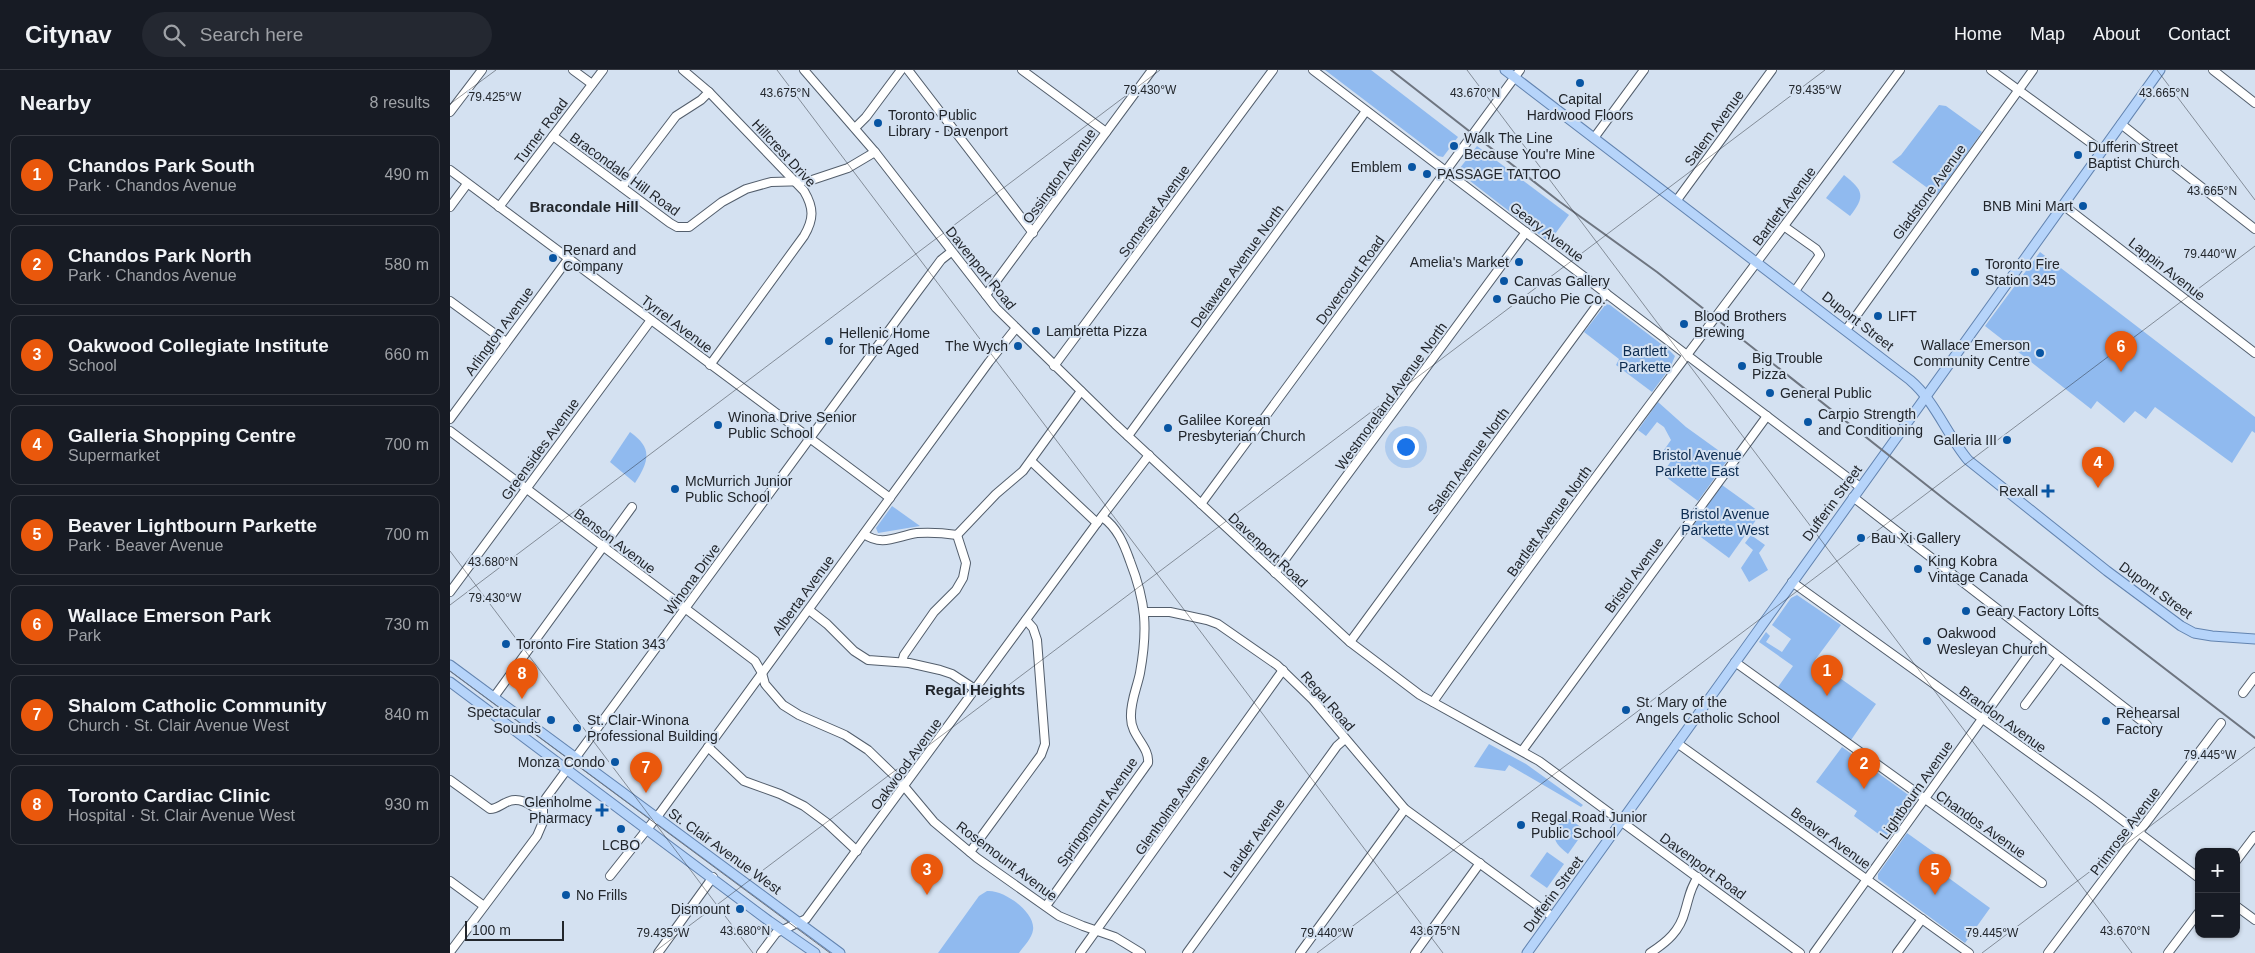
<!DOCTYPE html>
<html lang="en">
<head>
<meta charset="utf-8">
<style>
  :root { --surface:#171b24; --page:#242831; --text:#f1f3f6; --muted:#9ea1a6; --line:#363941; --accent:#ea580c }
  body { margin:0; font-family:Helvetica,sans-serif; background:var(--page); color:var(--text) }
  .controls { position:absolute; right:15px; bottom:15px; display:grid; overflow:hidden; border-radius:10px; box-shadow:0 1px 4px #0004 }
  .controls button { width:45px; height:45px; display:grid; place-items:center; padding:0; border:0; border-bottom:1px solid var(--line); background:var(--surface); color:var(--text); font:25px sans-serif }
  .scale { position:absolute; left:15px; bottom:12px; width:99px; box-sizing:border-box; padding-left:5px; border:2px solid #22262c; border-top:0; font-size:14px; line-height:18px; white-space:nowrap; color:#22262c; -webkit-text-stroke:4px #d4e1f1; paint-order:stroke }
  .you { position:absolute; left:955px; top:376px; width:18px; height:18px; margin:-12px; border:4px solid #fff; border-radius:50%; background:#1a73e8; box-shadow:0 0 0 8px #1a73e833 }
  .badge { display:grid; place-items:center; width:32px; height:32px; border-radius:50%; background:var(--accent); color:#fff; font-size:16px; font-weight:700 }
  .pin { position:absolute; translate:-50% -41px; filter:drop-shadow(0 1px 2px #0008) }
  .pin::after { content:''; position:absolute; top:26px; width:18px; height:15px; background:inherit; clip-path:polygon(0 0,100% 0,50% 100%) }
  .list { margin:0; padding:0; list-style:none }
  h2 { display:flex; justify-content:space-between; align-items:center; height:65px; margin:0; padding:0 20px; font-size:21px }
  h2 small { font-size:16px; font-weight:400; color:var(--muted) }
  .list li { display:grid; grid-template-columns:32px 1fr auto; gap:15px; align-items:center; box-sizing:border-box; height:80px; margin:0 10px 10px; padding:0 10px; border:1px solid var(--line); border-radius:10px }
  .list b { display:block; font-size:19px; white-space:nowrap }
  .list p { margin:0; font-size:16px; white-space:nowrap; color:var(--muted) }
  .list em { font-size:16px; font-style:normal; color:var(--muted) }
  .icon { flex:none; width:28px; height:28px; fill:none; stroke:currentColor; stroke-width:2; stroke-linecap:round; stroke-linejoin:round }
  .map { position:relative; flex:none; width:1805px; height:883px; overflow:hidden }
  header { display:flex; align-items:center; gap:30px; box-sizing:border-box; height:70px; padding:0 25px; background:var(--surface); border-bottom:1px solid var(--line) }
  header strong { font-size:24px }
  nav { display:flex; gap:28px; margin-inline-start:auto; font-size:18px }
  .search { width:350px; height:45px; background:var(--page); display:flex; align-items:center; gap:12px; box-sizing:border-box; padding:0 18px; border-radius:28px; color:var(--muted); font-size:19px }
  main { display:flex }
  aside { flex:1; background:var(--surface) }
  .map>svg:first-child { display:block }
  .green { fill:#90baef }
  .lines { fill:none; stroke-linecap:round; stroke-linejoin:round }
  .minor-casing { stroke:#535e6c; stroke-width:10 }
  .major-casing { stroke:#6384b0; stroke-width:11 }
  .minor { stroke:#fff; stroke-width:8 }
  .major { stroke:#b6d4fa; stroke-width:9 }
  .tram { stroke:#6e7580; stroke-width:1 }
  .rail { stroke:#6e7580; stroke-width:2 }
  .ticks { fill:none; stroke:#22262c; stroke-width:1; stroke-opacity:0.45 }
  .poi-dot { fill:#0855a3; stroke:#d4e1f1; stroke-width:2 }
  .labels { text-anchor:middle; dominant-baseline:central; stroke-width:4; stroke-linejoin:round; paint-order:stroke }
  .poi-label { font-size:14px; fill:#22262c; stroke:#d4e1f1; text-anchor:start }
  .street-label { font-size:14px; fill:#22262c; stroke:#d4e1f1 }
  .park-label { font-size:14px; fill:#0b2b50; stroke:#d4e1f1 }
  .neighbourhood-label { font-size:15px; font-weight:bold; fill:#22262c; stroke:#d4e1f1 }
  .ticks-label { font-size:12px; text-anchor:middle; fill:#22262c; stroke:#d4e1f1; stroke-width:4; stroke-linejoin:round; paint-order:stroke }
</style>
</head>
<body>
<header>
<strong>Citynav</strong>
<div class="search"><svg class="icon" aria-label="search" viewBox="0 0 24 24"><circle cx="10" cy="10" r="6"/><path d="M15 15l6 6"/></svg>Search here</div>
<nav><a>Home</a><a>Map</a><a>About</a><a>Contact</a></nav>
</header>
<main>
<aside>
<h2>Nearby<small>8 results</small></h2>
<ul class="list">
<li><span class="badge">1</span><div><b>Chandos Park South</b><p>Park · Chandos Avenue</p></div><em>490 m</em></li>
<li><span class="badge">2</span><div><b>Chandos Park North</b><p>Park · Chandos Avenue</p></div><em>580 m</em></li>
<li><span class="badge">3</span><div><b>Oakwood Collegiate Institute</b><p>School</p></div><em>660 m</em></li>
<li><span class="badge">4</span><div><b>Galleria Shopping Centre</b><p>Supermarket</p></div><em>700 m</em></li>
<li><span class="badge">5</span><div><b>Beaver Lightbourn Parkette</b><p>Park · Beaver Avenue</p></div><em>700 m</em></li>
<li><span class="badge">6</span><div><b>Wallace Emerson Park</b><p>Park</p></div><em>730 m</em></li>
<li><span class="badge">7</span><div><b>Shalom Catholic Community</b><p>Church · St. Clair Avenue West</p></div><em>840 m</em></li>
<li><span class="badge">8</span><div><b>Toronto Cardiac Clinic</b><p>Hospital · St. Clair Avenue West</p></div><em>930 m</em></li>
</ul>
</aside>
<div class="map">
<svg width="1805" height="883" viewBox="0 0 1805 883">
  <rect width="100%" height="100%" fill="#d4e1f1"/>
  <g class="green">
    <polygon points="875,0 921,0 1008,67 993,87 988,86"/>
    <polygon points="1489,35 1496,36 1532,62 1487,125 1442,92 1451,85"/>
    <polygon points="1027,76 1119,145 1099,172 1011,104 1010,98"/>
    <path d="M 1394,105 C 1413,120 1416,126 1400,146 L 1376,128 Z"/>
    <polygon points="1590,182 1805,347 1805,363 1802,361 1782,393 1705,337 1696,349 1685,341 1674,353 1647,331 1641,339 1535,256"/>
    <polygon points="1156,234 1160,235 1219,280 1225,286 1220,298 1202,322 1166,295 1169,289 1134,262"/>
    <polygon points="1208,332 1236,357 1279,388 1248,431 1212,404 1224,387 1214,380 1221,370 1214,357 1207,352 1196,366 1188,360"/>
    <path d="M 180,362 C 203,378 199,391 185,413 L 160,392 Z"/>
    <polygon points="1272,415 1311,443 1279,488 1240,459"/>
    <polygon points="442,436 470,456 428,463 426,458"/>
    <polygon points="1301,465 1315,475 1309,483 1318,500 1299,512 1291,498 1303,480 1295,473"/>
    <polygon points="1347,525 1391,555 1365,590 1426,634 1401,670 1328,617 1343,596 1309,572 1316,562 1320,566 1316,572 1332,582 1341,569 1322,555 1341,528"/>
    <polygon points="1039,674 1076,694 1133,735 1131,737 1059,695 1055,701 1024,697"/>
    <polygon points="1392,677 1464,729 1463,736 1438,771 1404,746 1407,741 1366,712"/>
    <path d="M 1115,746 L 1135,760 L 1118,784 C 1099,769 1102,763 1115,746 Z"/>
    <polygon points="1457,763 1492,788 1485,798 1540,838 1515,873 1428,809 1428,804"/>
    <polygon points="1097,782 1114,794 1097,818 1080,806"/>
    <path d="M 537,821 C 553,819 586,842 583,860 C 582,868 574,876 569,883 L 488,883 L 529,826 Z"/>
  </g>
  <g class="lines">
    <defs>
      <g id="minor">
        <polyline points="123,0 142,14"/>
        <path d="M 233,0 L 259,22 L 354,121 C 364,138 364,149 354,166 L 260,295"/>
        <polyline points="354,0 425,82 546,238 665,354 900,572 970,625 1089,691 1350,883"/>
        <polyline points="458,0 583,163"/>
        <polyline points="572,0 656,62"/>
        <polyline points="863,0 1410,417"/>
        <polyline points="1541,0 1652,81"/>
        <polyline points="1763,0 1805,33"/>
        <polyline points="0,42 32,0"/>
        <polyline points="1671,54 1805,159"/>
        <polyline points="405,58 416,47 451,0"/>
        <polyline points="103,66 220,153 227,157 239,157 272,132 296,119 321,112 359,111 398,98 425,82"/>
        <polyline points="1144,68 1194,0"/>
        <polyline points="0,100 440,428"/>
        <polyline points="172,117 226,46 251,30 259,22"/>
        <polyline points="1227,130 1322,0"/>
        <polyline points="1613,135 1805,283"/>
        <polyline points="0,137 17,114"/>
        <polyline points="49,137 153,0"/>
        <polyline points="1335,157 1366,179 1370,185 1345,221"/>
        <polyline points="536,225 702,0"/>
        <polyline points="0,231 56,272"/>
        <polyline points="1396,260 1583,0"/>
        <polyline points="604,296 823,0"/>
        <polyline points="0,349 118,189"/>
        <polyline points="0,361 305,591 312,603 315,614 333,635 349,645 395,665 418,680 448,709 484,752 527,788 609,846 633,856 665,867 691,883"/>
        <polyline points="678,366 916,41"/>
        <polyline points="581,391 647,453"/>
        <polyline points="1403,427 1697,655"/>
        <polyline points="751,434 1070,0"/>
        <path d="M 414,464 C 432,477 447,466 467,463 C 481,462 494,463 507,465 L 546,424 L 573,401 L 631,321"/>
        <polyline points="825,503 1076,162"/>
        <polyline points="1342,512 1644,729 1749,808"/>
        <polyline points="0,522 201,250"/>
        <polyline points="359,540 377,554 404,581 418,590 459,593 490,600 502,604 525,619"/>
        <polyline points="695,542 720,542 757,550 768,554 827,595 863,630 955,739 1103,847"/>
        <polyline points="900,572 1156,223"/>
        <polyline points="452,592 454,585 484,542 506,520 513,508 516,493 507,465"/>
        <polyline points="1285,592 1592,813"/>
        <polyline points="1793,623 1805,607"/>
        <polyline points="44,627 182,437"/>
        <path d="M 983,632 C 1133,418 1295,211 1450,0"/>
        <polyline points="1575,635 1610,588"/>
        <polyline points="1227,673 1519,883"/>
        <polyline points="258,677 294,711 330,724 354,736 377,753 407,781"/>
        <polyline points="1072,681 1317,346"/>
        <path d="M 0,710 L 40,739 C 46,739 49,736 55,733 C 69,725 81,735 92,743"/>
        <polyline points="520,782 591,685 595,674 587,570 583,558 576,550"/>
        <polyline points="1786,791 1805,766"/>
        <polyline points="160,806 210,743 539,292 566,258"/>
        <polyline points="0,811 34,836"/>
        <path d="M 596,836 L 698,693 C 700,677 681,666 681,648 C 680,632 687,618 690,603 C 698,559 696,532 680,491 C 674,474 667,457 652,447"/>
        <polyline points="1786,836 1805,850"/>
        <polyline points="0,882 87,766 93,752 93,738 96,728 465,225 491,190 501,182"/>
        <polyline points="208,883 263,807"/>
        <polyline points="311,883 326,863 356,849 647,453 699,385"/>
        <polyline points="630,883 833,600"/>
        <polyline points="737,883 887,676 895,669"/>
        <polyline points="850,883 955,739"/>
        <polyline points="965,883 1030,793"/>
        <path d="M 1200,883 C 1217,872 1230,861 1235,841 C 1239,828 1240,818 1248,807"/>
        <polyline points="1364,883 1588,571"/>
        <polyline points="1447,883 1472,849"/>
        <polyline points="1598,883 1771,653"/>
        <polyline points="1718,883 1749,842"/>
      </g>
      <g id="major">
        <path d="M 1055,0 L 1460,310 C 1485,331 1497,365 1518,390 L 1657,501 L 1731,556 L 1744,563 L 1762,566 L 1805,569"/>
        <polyline points="0,595 390,883"/>
        <polyline points="0,612 319,851 365,883"/>
        <polyline points="1077,883 1710,0"/>
      </g>
    </defs>
    <use href="#minor" class="minor-casing"/>
    <use href="#major" class="major-casing"/>
    <use href="#minor" class="minor"/>
    <use href="#major" class="major"/>
    <polyline class="tram" points="0,601 380,883"/>
    <polyline class="rail" points="941,0 1110,132 1207,202 1498,432 1805,668"/>
  </g>
  <path class="ticks" d="M 327,0 L 993,883M 1017,0 L 1682,883M 1707,0 L 1805,130M 0,34 L 46,0M 0,481 L 303,883M 0,535 L 710,0M 203,883 L 1375,0M 867,883 L 1805,176M 1532,883 L 1805,677"/>
  <g class="poi-dot">
    <circle cx="1130" cy="13" r="5"/>
    <circle cx="428" cy="53" r="5"/>
    <circle cx="1004" cy="76" r="5"/>
    <circle cx="1628" cy="85" r="5"/>
    <circle cx="962" cy="97" r="5"/>
    <circle cx="977" cy="104" r="5"/>
    <circle cx="1633" cy="136" r="5"/>
    <circle cx="103" cy="188" r="5"/>
    <circle cx="1069" cy="192" r="5"/>
    <circle cx="1525" cy="202" r="5"/>
    <circle cx="1054" cy="211" r="5"/>
    <circle cx="1047" cy="229" r="5"/>
    <circle cx="1428" cy="246" r="5"/>
    <circle cx="1234" cy="254" r="5"/>
    <circle cx="586" cy="261" r="5"/>
    <circle cx="379" cy="271" r="5"/>
    <circle cx="568" cy="276" r="5"/>
    <circle cx="1590" cy="283" r="5"/>
    <circle cx="1292" cy="296" r="5"/>
    <circle cx="1320" cy="323" r="5"/>
    <circle cx="1358" cy="352" r="5"/>
    <circle cx="268" cy="355" r="5"/>
    <circle cx="718" cy="358" r="5"/>
    <circle cx="1557" cy="370" r="5"/>
    <circle cx="225" cy="419" r="5"/>
    <path d="M1595.5 413.5h5v5h5v5h-5v5h-5v-5h-5v-5h5z"/>
    <circle cx="1411" cy="468" r="5"/>
    <circle cx="1468" cy="499" r="5"/>
    <circle cx="1516" cy="541" r="5"/>
    <circle cx="1477" cy="571" r="5"/>
    <circle cx="56" cy="574" r="5"/>
    <circle cx="1176" cy="640" r="5"/>
    <circle cx="101" cy="650" r="5"/>
    <circle cx="1656" cy="651" r="5"/>
    <circle cx="127" cy="658" r="5"/>
    <circle cx="165" cy="692" r="5"/>
    <path d="M149.5 732.5h5v5h5v5h-5v5h-5v-5h-5v-5h5z"/>
    <circle cx="1071" cy="755" r="5"/>
    <circle cx="171" cy="759" r="5"/>
    <circle cx="116" cy="825" r="5"/>
    <circle cx="290" cy="839" r="5"/>
  </g>
  <g class="labels">
    <g class="poi-label">
      <text x="1130" y="29" text-anchor="middle">Capital<tspan x="1130" dy="16">Hardwood Floors</tspan></text>
      <text x="438" y="45">Toronto Public<tspan x="438" dy="16">Library - Davenport</tspan></text>
      <text x="1014" y="68">Walk The Line<tspan x="1014" dy="16">Because You're Mine</tspan></text>
      <text x="1638" y="77">Dufferin Street<tspan x="1638" dy="16">Baptist Church</tspan></text>
      <text x="952" y="97" text-anchor="end">Emblem</text>
      <text x="987" y="104">PASSAGE TATTOO</text>
      <text x="1623" y="136" text-anchor="end">BNB Mini Mart</text>
      <text x="113" y="180">Renard and<tspan x="113" dy="16">Company</tspan></text>
      <text x="1059" y="192" text-anchor="end">Amelia's Market</text>
      <text x="1535" y="194">Toronto Fire<tspan x="1535" dy="16">Station 345</tspan></text>
      <text x="1064" y="211">Canvas Gallery</text>
      <text x="1057" y="229">Gaucho Pie Co.</text>
      <text x="1244" y="246">Blood Brothers<tspan x="1244" dy="16">Brewing</tspan></text>
      <text x="1438" y="246">LIFT</text>
      <text x="596" y="261">Lambretta Pizza</text>
      <text x="389" y="263">Hellenic Home<tspan x="389" dy="16">for The Aged</tspan></text>
      <text x="1580" y="275" text-anchor="end">Wallace Emerson<tspan x="1580" dy="16">Community Centre</tspan></text>
      <text x="558" y="276" text-anchor="end">The Wych</text>
      <text x="1302" y="288">Big Trouble<tspan x="1302" dy="16">Pizza</tspan></text>
      <text x="1330" y="323">General Public</text>
      <text x="1368" y="344">Carpio Strength<tspan x="1368" dy="16">and Conditioning</tspan></text>
      <text x="278" y="347">Winona Drive Senior<tspan x="278" dy="16">Public School</tspan></text>
      <text x="728" y="350">Galilee Korean<tspan x="728" dy="16">Presbyterian Church</tspan></text>
      <text x="1547" y="370" text-anchor="end">Galleria III</text>
      <text x="235" y="411">McMurrich Junior<tspan x="235" dy="16">Public School</tspan></text>
      <text x="1588" y="421" text-anchor="end">Rexall</text>
      <text x="1421" y="468">Bau Xi Gallery</text>
      <text x="1478" y="491">King Kobra<tspan x="1478" dy="16">Vintage Canada</tspan></text>
      <text x="1526" y="541">Geary Factory Lofts</text>
      <text x="1487" y="563">Oakwood<tspan x="1487" dy="16">Wesleyan Church</tspan></text>
      <text x="66" y="574">Toronto Fire Station 343</text>
      <text x="1186" y="632">St. Mary of the<tspan x="1186" dy="16">Angels Catholic School</tspan></text>
      <text x="91" y="642" text-anchor="end">Spectacular<tspan x="91" dy="16">Sounds</tspan></text>
      <text x="1666" y="643">Rehearsal<tspan x="1666" dy="16">Factory</tspan></text>
      <text x="137" y="650">St. Clair-Winona<tspan x="137" dy="16">Professional Building</tspan></text>
      <text x="155" y="692" text-anchor="end">Monza Condo</text>
      <text x="142" y="732" text-anchor="end">Glenholme<tspan x="142" dy="16">Pharmacy</tspan></text>
      <text x="1081" y="747">Regal Road Junior<tspan x="1081" dy="16">Public School</tspan></text>
      <text x="171" y="775" text-anchor="middle">LCBO</text>
      <text x="126" y="825">No Frills</text>
      <text x="280" y="839" text-anchor="end">Dismount</text>
    </g>
    <g class="street-label">
      <text transform="translate(1264 58) rotate(-54)">Salem Avenue</text>
      <text transform="translate(91 61) rotate(-53)">Turner Road</text>
      <text transform="translate(334 83) rotate(47)">Hillcrest Drive</text>
      <text transform="translate(175 104) rotate(36)">Bracondale Hill Road</text>
      <text transform="translate(609 106) rotate(-54)">Ossington Avenue</text>
      <text transform="translate(1479 122) rotate(-54)">Gladstone Avenue</text>
      <text transform="translate(1334 136) rotate(-53)">Bartlett Avenue</text>
      <text transform="translate(704 141) rotate(-54)">Somerset Avenue</text>
      <text transform="translate(1097 162) rotate(37)">Geary Avenue</text>
      <text transform="translate(787 196) rotate(-54)">Delaware Avenue North</text>
      <text transform="translate(531 198) rotate(51)">Davenport Road</text>
      <text transform="translate(1717 199) rotate(38)">Lappin Avenue</text>
      <text transform="translate(900 210) rotate(-54)">Dovercourt Road</text>
      <text transform="translate(1408 251) rotate(38)">Dupont Street</text>
      <text transform="translate(227 254) rotate(37)">Tyrrel Avenue</text>
      <text transform="translate(49 261) rotate(-54)">Arlington Avenue</text>
      <text transform="translate(941 326) rotate(-54)">Westmoreland Avenue North</text>
      <text transform="translate(90 379) rotate(-54)">Greensides Avenue</text>
      <text transform="translate(1018 391) rotate(-54)">Salem Avenue North</text>
      <text transform="translate(1382 433) rotate(-54)">Dufferin Street</text>
      <text transform="translate(1099 451) rotate(-54)">Bartlett Avenue North</text>
      <text transform="translate(165 471) rotate(37)">Benson Avenue</text>
      <text transform="translate(818 480) rotate(43)">Davenport Road</text>
      <text transform="translate(1184 505) rotate(-54)">Bristol Avenue</text>
      <text transform="translate(242 509) rotate(-54)">Winona Drive</text>
      <text transform="translate(1706 520) rotate(36)">Dupont Street</text>
      <text transform="translate(353 525) rotate(-54)">Alberta Avenue</text>
      <text transform="translate(878 631) rotate(49)">Regal Road</text>
      <text transform="translate(1553 649) rotate(36)">Brandon Avenue</text>
      <text transform="translate(456 694) rotate(-54)">Oakwood Avenue</text>
      <text transform="translate(1466 720) rotate(-55)">Lightbourn Avenue</text>
      <text transform="translate(722 735) rotate(-55)">Glenholme Avenue</text>
      <text transform="translate(647 742) rotate(-55)">Springmount Avenue</text>
      <text transform="translate(1531 754) rotate(35)">Chandos Avenue</text>
      <text transform="translate(1675 761) rotate(-53)">Primrose Avenue</text>
      <text transform="translate(804 768) rotate(-54)">Lauder Avenue</text>
      <text transform="translate(1381 768) rotate(36)">Beaver Avenue</text>
      <text transform="translate(275 781) rotate(36)">St. Clair Avenue West</text>
      <text transform="translate(557 791) rotate(37)">Rosemount Avenue</text>
      <text transform="translate(1253 796) rotate(36)">Davenport Road</text>
      <text transform="translate(1103 824) rotate(-54)">Dufferin Street</text>
    </g>
    <g class="park-label">
      <text x="1195" y="281">Bartlett<tspan x="1195" dy="16">Parkette</tspan></text>
      <text x="1247" y="385">Bristol Avenue<tspan x="1247" dy="16">Parkette East</tspan></text>
      <text x="1275" y="444">Bristol Avenue<tspan x="1275" dy="16">Parkette West</tspan></text>
    </g>
    <g class="neighbourhood-label">
      <text x="134" y="136">Bracondale Hill</text>
      <text x="525" y="619">Regal Heights</text>
    </g>
  </g>
  <g class="ticks-label">
    <text x="700" y="24">79.430°W</text>
    <text x="1365" y="24">79.435°W</text>
    <text x="335" y="27">43.675°N</text>
    <text x="1025" y="27">43.670°N</text>
    <text x="1714" y="27">43.665°N</text>
    <text x="45" y="31">79.425°W</text>
    <text x="1762" y="125">43.665°N</text>
    <text x="1760" y="188">79.440°W</text>
    <text x="43" y="496">43.680°N</text>
    <text x="45" y="532">79.430°W</text>
    <text x="1760" y="689">79.445°W</text>
    <text x="295" y="865">43.680°N</text>
    <text x="985" y="865">43.675°N</text>
    <text x="1675" y="865">43.670°N</text>
    <text x="213" y="867">79.435°W</text>
    <text x="877" y="867">79.440°W</text>
    <text x="1542" y="867">79.445°W</text>
  </g>
</svg>
<div class="controls">
<button>+</button>
<button>−</button>
</div>
<div class="scale">100 m</div>
<div class="you"></div>
<div class="pin badge" style="left:1377px;top:626px">1</div>
<div class="pin badge" style="left:1414px;top:719px">2</div>
<div class="pin badge" style="left:477px;top:825px">3</div>
<div class="pin badge" style="left:1648px;top:418px">4</div>
<div class="pin badge" style="left:1485px;top:825px">5</div>
<div class="pin badge" style="left:1671px;top:302px">6</div>
<div class="pin badge" style="left:196px;top:723px">7</div>
<div class="pin badge" style="left:72px;top:629px">8</div>
</div>
</main>
</body>
</html>
